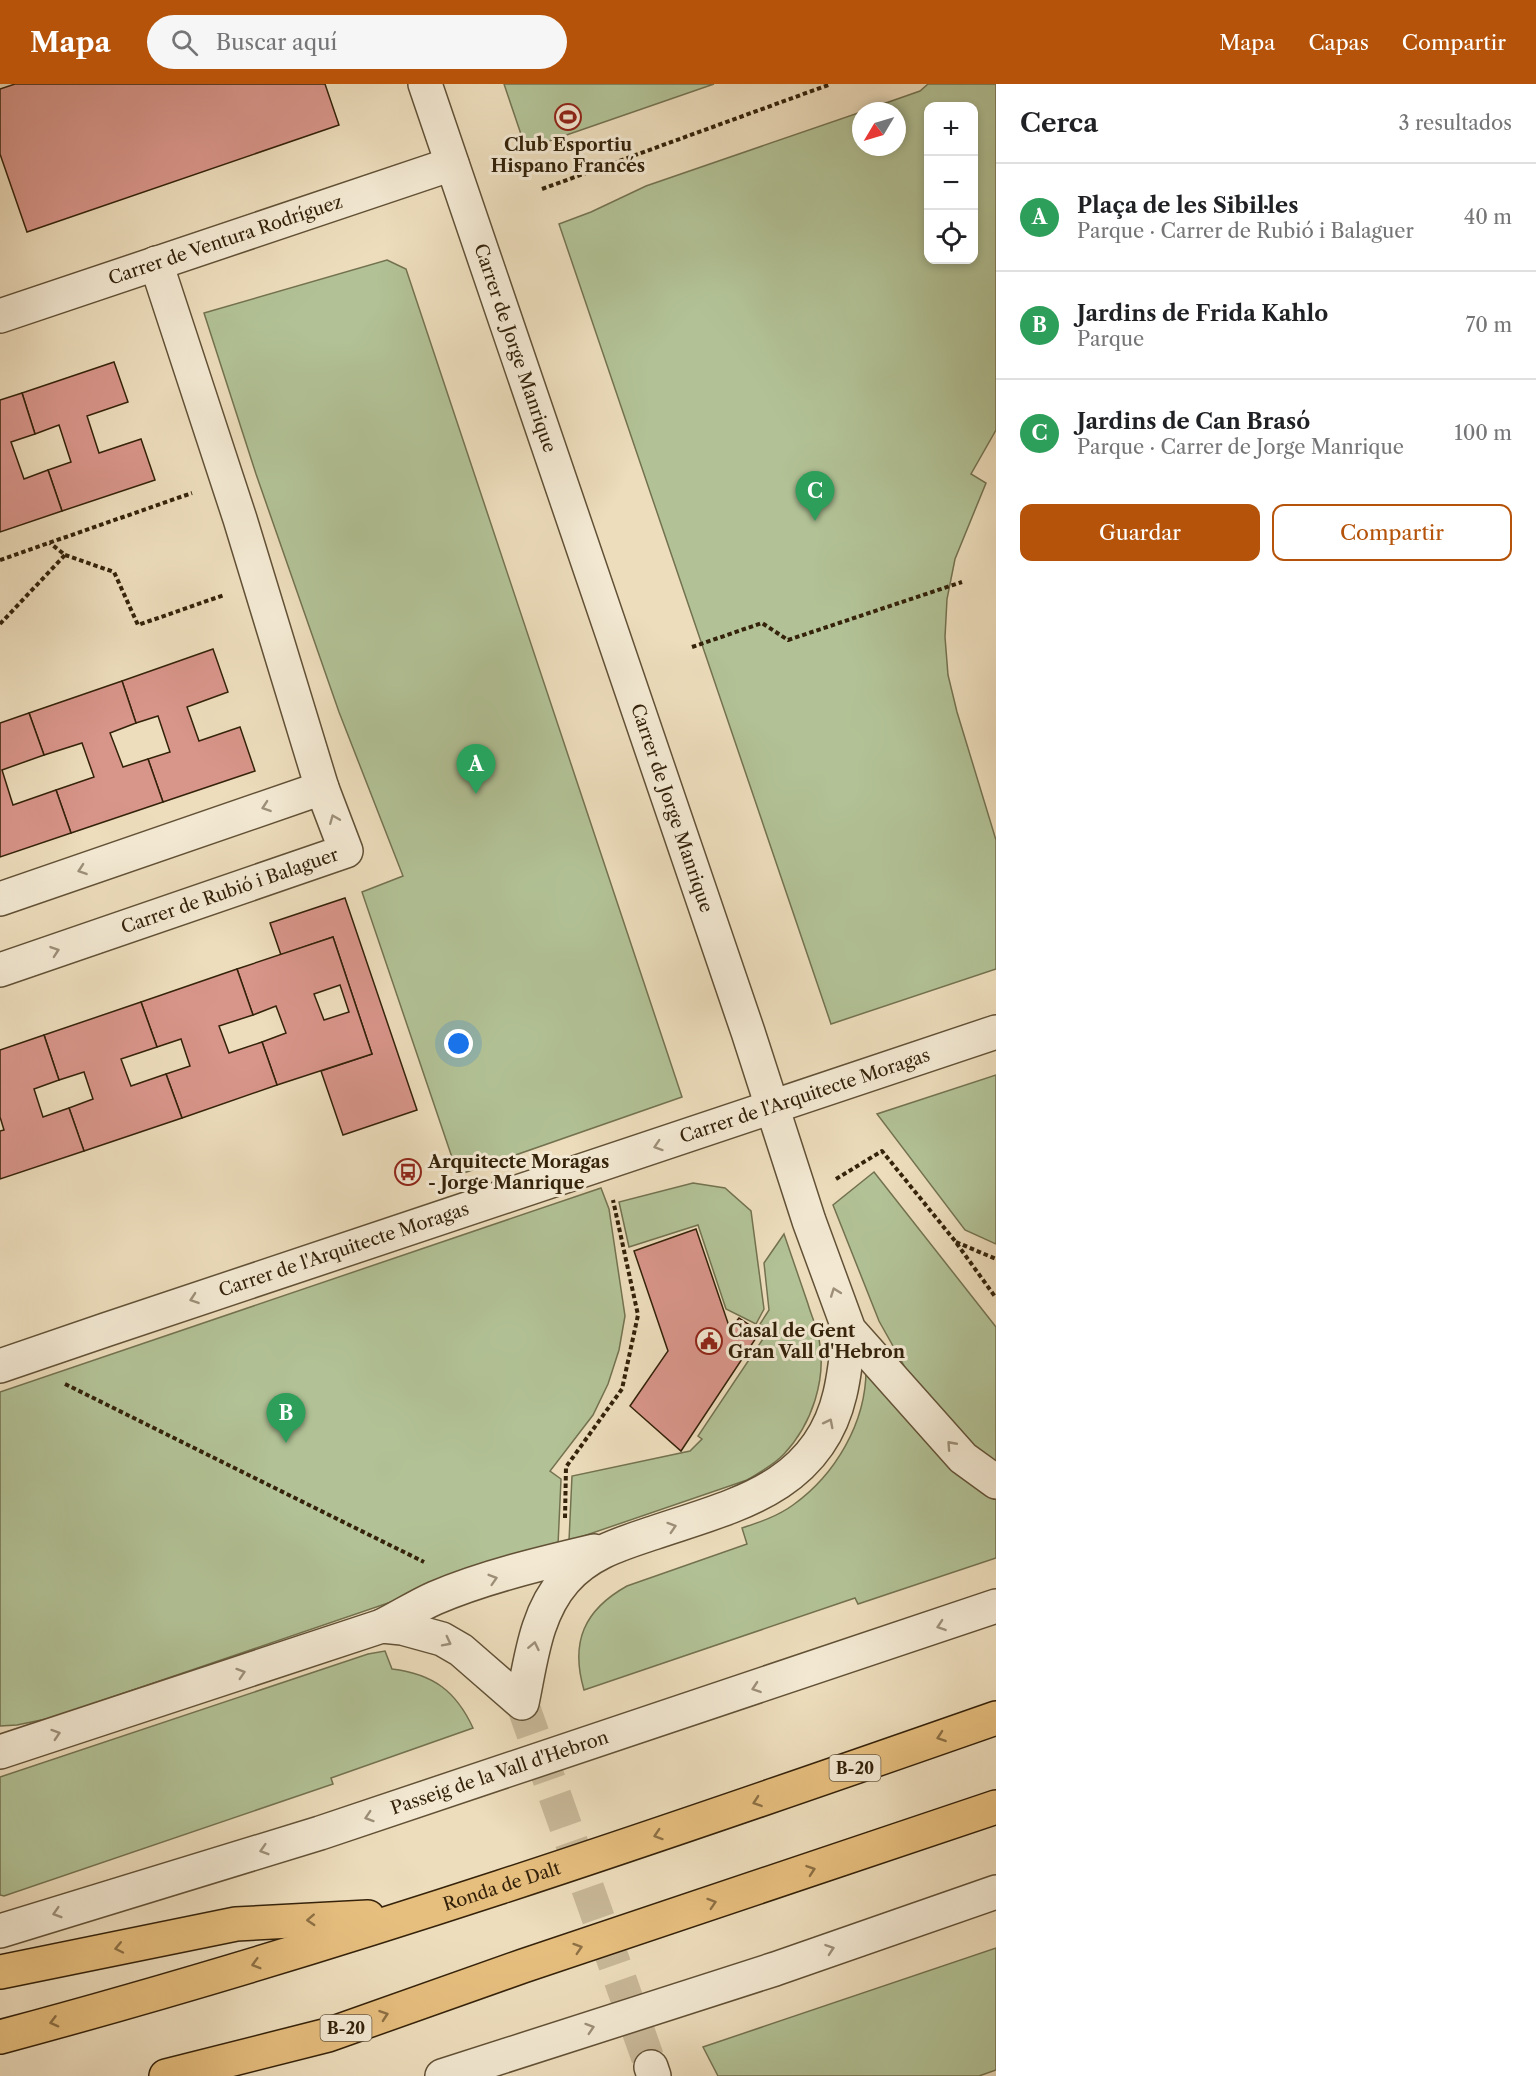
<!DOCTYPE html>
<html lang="es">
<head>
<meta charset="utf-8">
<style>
  :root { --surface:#fff; --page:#f6f6f6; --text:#202124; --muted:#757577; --line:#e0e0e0; --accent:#b45309 }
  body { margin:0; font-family:"Libre Caslon Text",serif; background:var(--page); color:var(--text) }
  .controls { position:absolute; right:18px; top:18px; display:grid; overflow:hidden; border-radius:12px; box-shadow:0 3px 9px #0003 }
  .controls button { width:54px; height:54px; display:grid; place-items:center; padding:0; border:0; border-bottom:2px solid var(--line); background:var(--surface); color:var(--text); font:30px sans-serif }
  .compass { position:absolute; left:852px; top:18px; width:54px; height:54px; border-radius:50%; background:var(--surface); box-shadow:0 3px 9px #0003; rotate:232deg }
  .you { position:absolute; left:459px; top:960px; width:21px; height:21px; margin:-15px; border:4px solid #fff; border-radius:50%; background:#1a73e8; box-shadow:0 0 0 9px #1a73e833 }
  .badge { display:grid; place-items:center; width:39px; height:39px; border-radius:50%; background:var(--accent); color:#fff; font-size:20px; font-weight:700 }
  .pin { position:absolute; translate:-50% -50px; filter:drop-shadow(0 2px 3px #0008) }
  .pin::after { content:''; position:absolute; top:32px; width:21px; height:18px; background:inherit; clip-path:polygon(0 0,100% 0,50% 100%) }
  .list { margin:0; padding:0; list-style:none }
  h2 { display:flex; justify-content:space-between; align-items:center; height:78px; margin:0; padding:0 24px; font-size:26px }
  h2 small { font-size:20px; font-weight:400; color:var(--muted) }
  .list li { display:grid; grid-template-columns:39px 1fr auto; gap:18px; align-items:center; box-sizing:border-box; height:108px; padding:0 24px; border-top:2px solid var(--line) }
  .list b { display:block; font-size:22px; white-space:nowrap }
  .list p { margin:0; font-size:20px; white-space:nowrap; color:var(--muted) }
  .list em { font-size:20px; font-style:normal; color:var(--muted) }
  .actions { display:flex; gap:12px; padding:18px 24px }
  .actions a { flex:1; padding:14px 0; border:2px solid var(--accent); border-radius:12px; text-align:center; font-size:21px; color:var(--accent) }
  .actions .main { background:var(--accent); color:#fff }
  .icon { flex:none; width:33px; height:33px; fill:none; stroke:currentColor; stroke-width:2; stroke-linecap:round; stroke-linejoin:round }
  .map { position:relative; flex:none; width:996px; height:1992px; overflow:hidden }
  header { display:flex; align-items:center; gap:36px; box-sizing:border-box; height:84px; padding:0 30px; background:var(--accent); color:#fff }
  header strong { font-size:28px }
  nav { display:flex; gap:33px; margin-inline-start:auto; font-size:21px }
  .search { width:420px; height:54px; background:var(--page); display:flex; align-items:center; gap:15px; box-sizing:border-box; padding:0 21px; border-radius:33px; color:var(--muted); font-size:22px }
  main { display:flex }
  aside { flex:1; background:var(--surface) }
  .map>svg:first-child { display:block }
  .green { fill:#b2c296; stroke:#737250; stroke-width:1.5; fill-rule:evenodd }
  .building { fill:#d8958a; stroke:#34220a; stroke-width:1.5; fill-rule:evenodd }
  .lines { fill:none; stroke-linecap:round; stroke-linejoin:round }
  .minor-tunnel { stroke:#c8b898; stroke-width:33; stroke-dasharray:33 16; stroke-linecap:butt }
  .minor-casing { stroke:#625136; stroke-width:36 }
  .highway-casing { stroke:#34220a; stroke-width:36 }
  .path { stroke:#34220a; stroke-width:4; stroke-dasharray:4.5 3; stroke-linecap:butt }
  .minor { stroke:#f3e9d3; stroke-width:33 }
  .highway { stroke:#e6be7e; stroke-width:33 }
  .oneway { stroke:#9d8f79 }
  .oneway2 { stroke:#8d7044 }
  .labels { text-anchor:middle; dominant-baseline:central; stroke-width:6; stroke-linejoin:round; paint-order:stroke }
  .shield { fill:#f3e9d3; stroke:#6d5e46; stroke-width:1.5 }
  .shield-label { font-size:16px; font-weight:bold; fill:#34220a }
  .poi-label { font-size:18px; font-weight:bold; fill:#34220a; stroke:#f3e9d3; text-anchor:start }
  .street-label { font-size:18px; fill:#34220a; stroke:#f3e9d3 }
</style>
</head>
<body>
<header>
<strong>Mapa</strong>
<div class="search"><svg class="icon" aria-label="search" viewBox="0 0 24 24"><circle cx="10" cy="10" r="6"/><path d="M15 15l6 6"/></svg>Buscar aquí</div>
<nav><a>Mapa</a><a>Capas</a><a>Compartir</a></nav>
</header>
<main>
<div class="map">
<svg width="996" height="1992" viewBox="0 0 996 1992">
  <rect width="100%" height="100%" fill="#edddbc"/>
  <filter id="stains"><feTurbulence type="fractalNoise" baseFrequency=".00333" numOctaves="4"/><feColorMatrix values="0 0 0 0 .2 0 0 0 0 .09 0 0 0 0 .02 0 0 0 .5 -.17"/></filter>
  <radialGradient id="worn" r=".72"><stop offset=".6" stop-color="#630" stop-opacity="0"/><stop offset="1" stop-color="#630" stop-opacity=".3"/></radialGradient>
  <g class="green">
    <polygon points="504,0 714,0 526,65"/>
    <path d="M 928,0 L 996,0 L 996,346 L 971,390 L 986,399 L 955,475 L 947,515 L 945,553 L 948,591 L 957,628 L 996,756 L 996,885 L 831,940 L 559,140 L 591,128 L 646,102 L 861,28 L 861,63 L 897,63 L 897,27 L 863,27 L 920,7 ZM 928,22 L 974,22 L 974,176 L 928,176 Z"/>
    <polygon points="387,176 406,185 682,1013 458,1091 362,808 403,792 339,628 256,390 204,229"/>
    <polygon points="996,991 996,1160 965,1146 877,1030"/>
    <polygon points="874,1088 996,1243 996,1381 966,1356 911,1294 879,1237 833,1121"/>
    <polygon points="693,1099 725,1104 751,1127 764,1225 756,1240 726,1225 698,1141 629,1163 619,1118"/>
    <polygon points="601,1104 609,1125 625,1232 619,1266 608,1300 593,1331 550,1387 561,1395 558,1461 51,1634 17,1641 0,1642 0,1308"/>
    <path d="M 784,1150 C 792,1174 800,1197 808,1220 C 811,1231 817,1243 819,1255 C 827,1295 812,1340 784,1370 C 774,1381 760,1388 747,1396 L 569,1457 L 572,1392 L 690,1367 L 702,1355 L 698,1352 L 769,1246 L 760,1240 L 769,1226 L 764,1179 Z"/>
    <path d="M 866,1286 L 996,1411 L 996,1474 L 858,1520 L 855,1514 L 584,1606 C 570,1558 584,1526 627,1502 L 747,1460 L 742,1444 C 760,1438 778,1432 793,1421 C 835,1391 866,1339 866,1286 Z"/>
    <path d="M 385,1567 L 392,1585 C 433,1590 456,1607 473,1644 L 331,1694 L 333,1700 L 4,1812 L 0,1811 L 0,1693 L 368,1570 Z"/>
    <polygon points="996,1864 996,1986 979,1992 718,1992 703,1963"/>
  </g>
  <g class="building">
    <polygon points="15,0 325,0 339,41 27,148 0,70 0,5"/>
    <polygon points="114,278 128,318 87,332 99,369 141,355 155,396 62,427 48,386 71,378 59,341 35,350 22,309"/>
    <polygon points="22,309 35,350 11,358 24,395 48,386 62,427 0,448 0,316"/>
    <polygon points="213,565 228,608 187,623 199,657 240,643 255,687 163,718 148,675 170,668 158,632 136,639 122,597"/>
    <polygon points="122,597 136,639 110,649 123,683 148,675 163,718 71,749 56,706 94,693 82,659 44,671 29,629"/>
    <polygon points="29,629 44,671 2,686 13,721 56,706 71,749 0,773 0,639"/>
    <polygon points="345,814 417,1026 343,1051 321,987 372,970 333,853 281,871 270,839"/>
    <path d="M 333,853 L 372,970 L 277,1001 L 262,958 L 286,949 L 276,922 L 253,931 L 237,885 ZM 340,901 L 349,928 L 324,936 L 314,910 Z"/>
    <polygon points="237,885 253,931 219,942 229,969 262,958 277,1001 182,1034 166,990 190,982 181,955 157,963 141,918"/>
    <polygon points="141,918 157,963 121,975 131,1002 166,990 182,1034 84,1067 69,1024 93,1015 84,988 59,996 44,951"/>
    <polygon points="44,951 59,996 34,1005 43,1033 69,1024 84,1067 0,1095 0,1047 4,1046 0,1033 0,966"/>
    <polygon points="696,1145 730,1245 739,1234 760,1248 681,1367 630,1322 668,1267 634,1167"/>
  </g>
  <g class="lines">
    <polyline class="minor-tunnel" points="522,1619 651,1983"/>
    <defs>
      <g id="minor">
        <path id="s1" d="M 425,0 L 748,948 L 809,1137 L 849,1246 L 963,1374 L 996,1398"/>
        <path id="s2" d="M 0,232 L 452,80"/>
        <polyline points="0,815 322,704"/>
        <path id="s3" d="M 0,886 L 346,767 L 322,704 L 240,435 L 156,179"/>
        <path id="s4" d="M 0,1282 C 331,1168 664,1060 996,948"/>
        <path d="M 382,1542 C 400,1533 417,1522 435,1514 C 484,1493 543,1479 594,1467"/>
        <path d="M 0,1668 L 382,1542 L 402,1544 L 442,1555 L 461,1566 L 522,1619 C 531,1577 535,1530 565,1496 C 589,1469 620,1460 653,1449 C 732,1422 818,1405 840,1310 C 845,1289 847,1268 849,1246"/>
        <path id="s5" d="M 0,1847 L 320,1749 L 996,1522"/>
        <polyline points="651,1983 654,1992"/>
        <polyline points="442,1992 775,1885 996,1808"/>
      </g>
      <g id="highway">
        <polyline points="0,1888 236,1840 368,1833"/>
        <path id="s6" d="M 0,1953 C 337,1863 667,1749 996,1634"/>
        <polyline points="166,1992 328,1951 523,1882 996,1723"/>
      </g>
    </defs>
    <use href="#minor" class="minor-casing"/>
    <use href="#highway" class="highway-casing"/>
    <g class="path">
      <polyline points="542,105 831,0"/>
      <polyline points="65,471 114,488 138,541 224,511"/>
      <polyline points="0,476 192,409"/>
      <polyline points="0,540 65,471 50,459"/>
      <polyline points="692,563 762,539 788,556 962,498"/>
      <polyline points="836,1095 882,1067 955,1157 996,1214"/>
      <polyline points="956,1158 996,1175"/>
      <polyline points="65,1300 424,1478"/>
      <polyline points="565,1434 566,1383 622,1305 638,1231 613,1116"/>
    </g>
    <use href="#minor" class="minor"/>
    <use href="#highway" class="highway"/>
  </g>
  <defs><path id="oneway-chevron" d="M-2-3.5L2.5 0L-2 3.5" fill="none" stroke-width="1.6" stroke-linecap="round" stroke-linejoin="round" transform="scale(1.5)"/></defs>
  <g class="oneway">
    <use href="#oneway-chevron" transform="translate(266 723) rotate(161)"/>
    <use href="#oneway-chevron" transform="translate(334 735) rotate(-112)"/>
    <use href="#oneway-chevron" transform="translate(82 786) rotate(161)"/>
    <use href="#oneway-chevron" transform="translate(55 867) rotate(-19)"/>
    <use href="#oneway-chevron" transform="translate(658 1062) rotate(162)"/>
    <use href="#oneway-chevron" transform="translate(835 1208) rotate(-110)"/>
    <use href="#oneway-chevron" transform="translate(194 1215) rotate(161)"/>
    <use href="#oneway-chevron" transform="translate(829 1339) rotate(-63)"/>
    <use href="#oneway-chevron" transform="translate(951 1361) rotate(-132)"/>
    <use href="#oneway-chevron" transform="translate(672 1443) rotate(-18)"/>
    <use href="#oneway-chevron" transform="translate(493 1495) rotate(-17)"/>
    <use href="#oneway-chevron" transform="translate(941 1542) rotate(161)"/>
    <use href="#oneway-chevron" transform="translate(447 1558) rotate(27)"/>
    <use href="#oneway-chevron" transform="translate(534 1562) rotate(-78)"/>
    <use href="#oneway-chevron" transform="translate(241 1589) rotate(-18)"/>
    <use href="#oneway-chevron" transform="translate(756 1604) rotate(161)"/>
    <use href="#oneway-chevron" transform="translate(56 1650) rotate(-18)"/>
    <use href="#oneway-chevron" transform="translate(369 1733) rotate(162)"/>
    <use href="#oneway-chevron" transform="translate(264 1766) rotate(163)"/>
    <use href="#oneway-chevron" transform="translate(57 1829) rotate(163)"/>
    <use href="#oneway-chevron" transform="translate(830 1865) rotate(-19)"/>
    <use href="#oneway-chevron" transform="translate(590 1944) rotate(-18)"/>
  </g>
  <g class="oneway2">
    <use href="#oneway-chevron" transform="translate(941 1653) rotate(161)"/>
    <use href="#oneway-chevron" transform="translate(757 1718) rotate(161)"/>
    <use href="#oneway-chevron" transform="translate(658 1751) rotate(162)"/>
    <use href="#oneway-chevron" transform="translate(811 1786) rotate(-19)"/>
    <use href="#oneway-chevron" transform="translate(712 1819) rotate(-18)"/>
    <use href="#oneway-chevron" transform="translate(311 1836) rotate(177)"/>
    <use href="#oneway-chevron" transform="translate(119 1864) rotate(168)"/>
    <use href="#oneway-chevron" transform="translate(578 1864) rotate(-18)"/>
    <use href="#oneway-chevron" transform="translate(256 1880) rotate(164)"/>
    <use href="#oneway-chevron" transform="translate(384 1931) rotate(-19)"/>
    <use href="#oneway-chevron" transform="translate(54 1938) rotate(165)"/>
  </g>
  <defs>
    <symbol id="stadium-ring" viewBox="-11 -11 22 22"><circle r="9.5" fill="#f3e9d3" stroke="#8f2418" stroke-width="1.5"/><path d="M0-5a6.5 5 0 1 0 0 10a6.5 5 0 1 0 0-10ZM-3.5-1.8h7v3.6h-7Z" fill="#8f2418"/></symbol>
    <symbol id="bus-ring" viewBox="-11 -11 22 22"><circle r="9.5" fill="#f3e9d3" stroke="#8f2418" stroke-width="1.5"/><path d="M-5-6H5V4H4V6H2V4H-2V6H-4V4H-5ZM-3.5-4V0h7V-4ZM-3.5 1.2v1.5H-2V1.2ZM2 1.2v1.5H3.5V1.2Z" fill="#8f2418"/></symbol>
    <symbol id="civic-ring" viewBox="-11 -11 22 22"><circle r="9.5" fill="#f3e9d3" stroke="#8f2418" stroke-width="1.5"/><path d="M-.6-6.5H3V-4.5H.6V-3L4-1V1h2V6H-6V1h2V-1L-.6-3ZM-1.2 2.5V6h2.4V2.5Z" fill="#8f2418"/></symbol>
  </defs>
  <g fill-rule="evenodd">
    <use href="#stadium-ring" x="553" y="18" width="30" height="30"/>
    <use href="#bus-ring" x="393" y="1073" width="30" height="30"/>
    <use href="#civic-ring" x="694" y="1242" width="30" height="30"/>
  </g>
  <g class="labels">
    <g class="shield">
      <rect x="829.5" y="1671" width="51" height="26" rx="4.5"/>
      <rect x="320.5" y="1931" width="51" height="26" rx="4.5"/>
    </g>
    <g class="shield-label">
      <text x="855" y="1684">B-20</text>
      <text x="346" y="1944">B-20</text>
    </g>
    <g class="poi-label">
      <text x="568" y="61" text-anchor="middle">Club Esportiu<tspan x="568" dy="21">Hispano Francés</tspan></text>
      <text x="428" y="1078">Arquitecte Moragas<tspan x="428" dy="21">- Jorge Manrique</tspan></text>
      <text x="728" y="1247">Casal de Gent<tspan x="728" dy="21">Gran Vall d'Hebron</tspan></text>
    </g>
    <g class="street-label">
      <text stroke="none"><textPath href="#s2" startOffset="238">Carrer de Ventura Rodríguez</textPath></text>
      <text stroke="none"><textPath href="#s1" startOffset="279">Carrer de Jorge Manrique</textPath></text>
      <text stroke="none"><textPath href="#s1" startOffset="765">Carrer de Jorge Manrique</textPath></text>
      <text stroke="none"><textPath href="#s3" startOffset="243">Carrer de Rubió i Balaguer</textPath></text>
      <text stroke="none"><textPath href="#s4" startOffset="849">Carrer de l'Arquitecte Moragas</textPath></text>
      <text stroke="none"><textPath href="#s4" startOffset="363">Carrer de l'Arquitecte Moragas</textPath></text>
      <text stroke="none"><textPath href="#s5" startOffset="524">Passeig de la Vall d'Hebron</textPath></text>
      <text stroke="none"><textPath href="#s6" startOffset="524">Ronda de Dalt</textPath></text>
    </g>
  </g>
  <rect width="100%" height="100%" filter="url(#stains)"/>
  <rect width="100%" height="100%" fill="url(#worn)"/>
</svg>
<div class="controls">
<button>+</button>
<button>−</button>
<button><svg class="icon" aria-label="locate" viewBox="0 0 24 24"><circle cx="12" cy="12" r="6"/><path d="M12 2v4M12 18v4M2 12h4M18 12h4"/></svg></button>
</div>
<svg class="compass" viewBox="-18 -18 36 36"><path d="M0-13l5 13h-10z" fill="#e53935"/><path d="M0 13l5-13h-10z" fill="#757577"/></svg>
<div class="you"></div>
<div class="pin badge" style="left:476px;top:710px;background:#2e9e5b">A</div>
<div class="pin badge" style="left:286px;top:1359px;background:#2e9e5b">B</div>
<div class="pin badge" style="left:815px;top:437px;background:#2e9e5b">C</div>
</div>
<aside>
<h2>Cerca<small>3 resultados</small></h2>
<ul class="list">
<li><span class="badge" style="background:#2e9e5b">A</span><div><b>Plaça de les Sibil·les</b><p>Parque · Carrer de Rubió i Balaguer</p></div><em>40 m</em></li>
<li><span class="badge" style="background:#2e9e5b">B</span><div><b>Jardins de Frida Kahlo</b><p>Parque</p></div><em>70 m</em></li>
<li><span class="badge" style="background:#2e9e5b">C</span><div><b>Jardins de Can Brasó</b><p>Parque · Carrer de Jorge Manrique</p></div><em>100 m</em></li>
</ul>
<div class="actions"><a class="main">Guardar</a><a>Compartir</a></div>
</aside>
</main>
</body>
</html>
